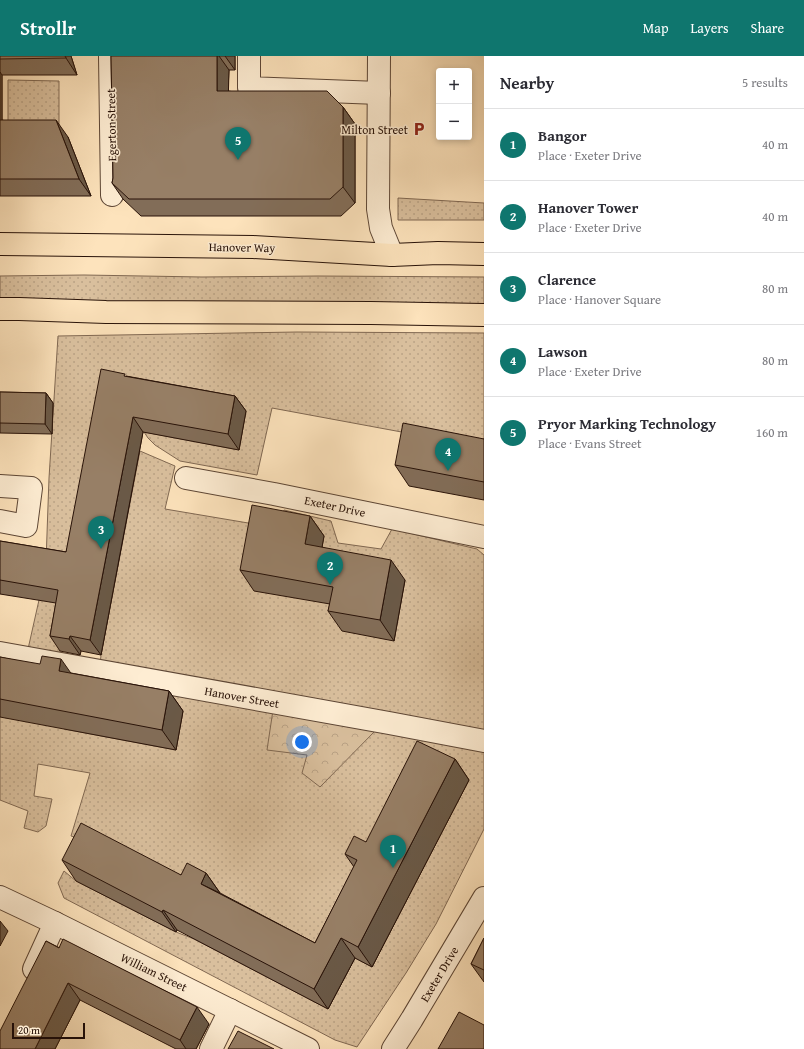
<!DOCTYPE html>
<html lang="en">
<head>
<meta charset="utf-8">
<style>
  :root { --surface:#fff; --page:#f7f7f7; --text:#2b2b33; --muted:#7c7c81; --line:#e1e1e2; --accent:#0f766e }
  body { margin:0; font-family:"Gentium Book Plus",serif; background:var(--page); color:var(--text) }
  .controls { position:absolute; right:12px; top:12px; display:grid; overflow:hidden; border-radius:4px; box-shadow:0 2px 6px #0003 }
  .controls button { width:36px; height:36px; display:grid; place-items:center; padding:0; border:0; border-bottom:1px solid var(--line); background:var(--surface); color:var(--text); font:20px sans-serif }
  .scale { position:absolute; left:12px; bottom:10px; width:73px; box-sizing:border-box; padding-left:4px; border:2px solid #281208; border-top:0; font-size:11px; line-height:14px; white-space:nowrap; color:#281208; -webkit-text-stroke:3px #feedd3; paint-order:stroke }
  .you { position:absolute; left:302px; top:686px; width:14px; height:14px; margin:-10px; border:3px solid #fff; border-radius:50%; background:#1a73e8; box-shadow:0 0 0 6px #1a73e833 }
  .badge { display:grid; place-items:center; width:26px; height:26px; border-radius:50%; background:var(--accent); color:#fff; font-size:13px; font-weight:700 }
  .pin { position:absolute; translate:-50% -33px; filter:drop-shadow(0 1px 2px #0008) }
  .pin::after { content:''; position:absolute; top:21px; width:14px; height:12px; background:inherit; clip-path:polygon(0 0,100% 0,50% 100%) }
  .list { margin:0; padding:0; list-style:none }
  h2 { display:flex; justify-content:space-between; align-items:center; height:52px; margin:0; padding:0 16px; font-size:17px }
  h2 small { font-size:13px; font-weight:400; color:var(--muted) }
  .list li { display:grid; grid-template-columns:26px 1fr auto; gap:12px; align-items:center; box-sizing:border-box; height:72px; padding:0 16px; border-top:1px solid var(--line) }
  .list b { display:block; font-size:15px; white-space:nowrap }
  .list p { margin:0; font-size:13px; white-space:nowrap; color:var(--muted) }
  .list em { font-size:13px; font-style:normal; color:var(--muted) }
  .map { position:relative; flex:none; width:484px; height:993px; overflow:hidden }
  header { display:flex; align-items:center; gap:24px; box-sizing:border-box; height:56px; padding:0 20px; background:var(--accent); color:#fff }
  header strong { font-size:19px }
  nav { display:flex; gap:22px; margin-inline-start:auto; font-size:14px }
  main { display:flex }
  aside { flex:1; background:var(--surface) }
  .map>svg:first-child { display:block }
  .grass { fill:url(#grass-dots); stroke:#806852 }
  .park { fill:url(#park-crowns); stroke:#806852 }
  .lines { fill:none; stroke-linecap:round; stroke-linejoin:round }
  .minor-casing { stroke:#5d4635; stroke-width:24 }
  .highway-casing { stroke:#281208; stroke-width:24 }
  .minor { stroke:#feedd3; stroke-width:22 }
  .highway { stroke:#fde3bc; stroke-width:22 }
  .wall { fill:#826d58; stroke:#281208 }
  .shaded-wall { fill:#6a5947; stroke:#281208 }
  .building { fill:#977f66; stroke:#281208 }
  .labels { text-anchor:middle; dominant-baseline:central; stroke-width:3; stroke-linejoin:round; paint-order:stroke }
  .street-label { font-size:12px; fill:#281208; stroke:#feedd3 }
  .poi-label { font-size:12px; fill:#281208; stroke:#feedd3; text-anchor:end }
</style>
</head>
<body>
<header>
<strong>Strollr</strong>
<nav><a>Map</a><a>Layers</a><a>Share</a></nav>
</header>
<main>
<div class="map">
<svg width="484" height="993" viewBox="0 0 484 993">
  <defs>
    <pattern id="grass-dots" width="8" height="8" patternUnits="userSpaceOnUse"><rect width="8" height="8" fill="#d9bf9d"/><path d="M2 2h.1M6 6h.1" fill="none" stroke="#baa386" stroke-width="1.8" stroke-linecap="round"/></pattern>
    <pattern id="park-crowns" width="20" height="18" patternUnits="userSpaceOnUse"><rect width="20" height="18" fill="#d9bf9d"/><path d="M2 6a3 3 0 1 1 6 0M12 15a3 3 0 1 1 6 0" fill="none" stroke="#baa386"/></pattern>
  </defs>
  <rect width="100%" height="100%" fill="#fde3bc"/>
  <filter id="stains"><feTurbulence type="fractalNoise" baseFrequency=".005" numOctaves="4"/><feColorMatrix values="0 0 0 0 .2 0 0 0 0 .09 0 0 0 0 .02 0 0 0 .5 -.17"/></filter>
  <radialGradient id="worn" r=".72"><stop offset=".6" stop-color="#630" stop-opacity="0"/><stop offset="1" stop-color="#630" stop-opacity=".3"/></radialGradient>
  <g class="grass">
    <polygon points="8,24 59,25 59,76 8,76"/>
    <polygon points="398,142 484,147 484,164 398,164"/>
    <polygon points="84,219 202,221 318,220 484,221 484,252 0,246 0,220"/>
    <polygon points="297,276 484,277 484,390 407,377 272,352 257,419 180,405 155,389 148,382 144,376 239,394 151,338 61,591 57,607 26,602 39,544 46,506 49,422 58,280"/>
    <polygon points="140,395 175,410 165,453 266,470 353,514 277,472 284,454 331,465 338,487 381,493 392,473 477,493 484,499 484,773 436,868 406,917 357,991 335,984 64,842 58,827 64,815 76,825 176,876 194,883 328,953 355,902 372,911 468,723 333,899 95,787 71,780 90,717 38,708 34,740 52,743 46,770 38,776 24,772 28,755 0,744 0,660 68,655 64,673 176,694 97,639 101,599"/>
  </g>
  <polygon class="park" points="273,654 376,674 320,731 302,717 307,699 267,694"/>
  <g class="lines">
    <defs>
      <g id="minor">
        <polyline points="110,0 112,139"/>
        <polyline points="249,0 249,32 379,37"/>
        <polyline points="379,0 378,153 381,172 392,199"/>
        <polyline points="186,422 274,438 484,481"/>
        <polyline points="0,430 31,432 26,470 0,465"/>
        <polyline points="0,597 389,667 484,685"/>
        <polyline points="0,841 55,867 308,993"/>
        <polyline points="34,913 55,867"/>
        <polyline points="211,993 230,954"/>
        <polyline points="393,993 412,963 484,842"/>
      </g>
      <g id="highway">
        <polyline points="0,188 253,191 392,199 438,197 484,198"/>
        <polyline points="0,253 19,253 106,256 371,257 484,259"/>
      </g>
    </defs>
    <use href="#minor" class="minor-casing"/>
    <use href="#highway" class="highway-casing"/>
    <use href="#minor" class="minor"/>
    <use href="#highway" class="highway"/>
  </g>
  <g class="wall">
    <polygon points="0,0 71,0 77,19 2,19 2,64 68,81 91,140 0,140"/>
    <polygon points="111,0 235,0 235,14 229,14 228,35 343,51 355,68 355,147 341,160 141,160 123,143 112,127 113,122"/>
    <polygon points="126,320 235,340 246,355 239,394 143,376 101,599 81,595 80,599 60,595 50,580 56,547 0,538 0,485 66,496"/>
    <polygon points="0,336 46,337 53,347 52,378 0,377"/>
    <polygon points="484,383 484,444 409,430 395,409"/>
    <polygon points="310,460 324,480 322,491 405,524 394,585 342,575 328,555 330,548 254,535 240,514"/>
    <polygon points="0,601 71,617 169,635 183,655 176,694 0,661"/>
    <polygon points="455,703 469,724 372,911 355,902 328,953 177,874 176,876 76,825 62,804 181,819 206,817 220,837 315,887 354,811 345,798 366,786"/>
    <polygon points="484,882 484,926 471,908"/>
    <polygon points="46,885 209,968 196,993 176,993 80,944 55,993 0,993"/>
  </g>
  <g class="shaded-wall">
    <polygon points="65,0 71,0 77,19 66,2"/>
    <polygon points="217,0 219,0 229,14 228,51 217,35"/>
    <polygon points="225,0 235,0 235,14"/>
    <polygon points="0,16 2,19 2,81 0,78"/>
    <polygon points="343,51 355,68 355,147 343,131"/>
    <polygon points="56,64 68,81 91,140 79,123"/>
    <polygon points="46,337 53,347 52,378 45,368"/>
    <polygon points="235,340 246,355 239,394 228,378"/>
    <polygon points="133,361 143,376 101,599 90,584"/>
    <polygon points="310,460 324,480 319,508 305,488"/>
    <polygon points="391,504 405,524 394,585 380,564"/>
    <polygon points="70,580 81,595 80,599 69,583"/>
    <polygon points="61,603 75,623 59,615"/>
    <polygon points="169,635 183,655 176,694 162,674"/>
    <polygon points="455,703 469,724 372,911 358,891"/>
    <polygon points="206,817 220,837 201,828"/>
    <polygon points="163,854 177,874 176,876 162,856"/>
    <polygon points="0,865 8,875 0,890"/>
    <polygon points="341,882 355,902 328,953 314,933"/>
    <polygon points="68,927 80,944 55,993 35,993"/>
    <polygon points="197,951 209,968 196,993 186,993 180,984"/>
  </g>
  <g class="building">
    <polygon points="0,0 65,0 66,2 0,3"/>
    <polygon points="111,0 217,0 217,35 327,35 343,51 343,131 330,143 129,143 112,127 113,122"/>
    <polygon points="0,64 56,64 79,123 0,123"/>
    <polygon points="101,313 125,318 124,320 235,340 228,378 133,361 90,584 70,580 69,583 50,580 58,534 0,524 0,485 66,496"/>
    <polygon points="0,336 46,337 45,368 0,367"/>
    <polygon points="403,367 484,383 484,426 395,409"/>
    <polygon points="252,449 310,460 305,488 391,504 380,564 328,555 333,531 240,514"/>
    <polygon points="42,600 61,603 59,615 169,635 162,674 0,643 0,601 40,608"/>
    <polygon points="417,685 455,703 358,891 341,882 314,933 163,854 162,856 62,804 81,767 181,819 187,807 206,817 201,828 315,887 357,804 345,798 354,780 366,786"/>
    <polygon points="484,882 484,914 471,908"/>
    <polygon points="63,883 197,951 180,984 68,927 35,993 0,993 0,975 46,885 59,892"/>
    <polygon points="459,956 484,969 484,993 438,993"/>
    <polygon points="238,975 274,993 228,993"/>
  </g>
  <defs>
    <symbol id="parking-bare" viewBox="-9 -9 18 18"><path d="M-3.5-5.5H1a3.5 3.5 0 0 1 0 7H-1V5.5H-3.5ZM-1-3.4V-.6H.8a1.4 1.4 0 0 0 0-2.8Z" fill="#8f2418" stroke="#feedd3" stroke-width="2.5" paint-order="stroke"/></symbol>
  </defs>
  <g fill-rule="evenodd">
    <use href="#parking-bare" x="409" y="63" width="20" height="20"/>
  </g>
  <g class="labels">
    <g class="street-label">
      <text transform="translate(111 69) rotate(-91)">Egerton Street</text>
      <text transform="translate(242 191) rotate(1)">Hanover Way</text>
      <text transform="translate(335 450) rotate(12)">Exeter Drive</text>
      <text transform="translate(242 641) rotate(10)">Hanover Street</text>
      <text transform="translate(154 916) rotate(26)">William Street</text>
      <text transform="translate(439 918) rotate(-59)">Exeter Drive</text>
    </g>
    <g class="poi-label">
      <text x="408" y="73">Milton Street</text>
    </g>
  </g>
  <rect width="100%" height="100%" filter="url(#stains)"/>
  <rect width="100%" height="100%" fill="url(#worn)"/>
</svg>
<div class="controls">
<button>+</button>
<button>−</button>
</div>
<div class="scale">20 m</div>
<div class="you"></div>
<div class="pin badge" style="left:393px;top:812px">1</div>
<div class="pin badge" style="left:330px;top:529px">2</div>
<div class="pin badge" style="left:101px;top:493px">3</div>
<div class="pin badge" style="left:448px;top:415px">4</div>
<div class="pin badge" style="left:238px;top:104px">5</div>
</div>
<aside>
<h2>Nearby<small>5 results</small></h2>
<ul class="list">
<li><span class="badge">1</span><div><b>Bangor</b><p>Place · Exeter Drive</p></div><em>40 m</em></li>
<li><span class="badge">2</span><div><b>Hanover Tower</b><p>Place · Exeter Drive</p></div><em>40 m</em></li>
<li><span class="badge">3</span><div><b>Clarence</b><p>Place · Hanover Square</p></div><em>80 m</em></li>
<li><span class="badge">4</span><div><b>Lawson</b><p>Place · Exeter Drive</p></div><em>80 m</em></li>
<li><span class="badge">5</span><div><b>Pryor Marking Technology</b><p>Place · Evans Street</p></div><em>160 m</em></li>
</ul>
</aside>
</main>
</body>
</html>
